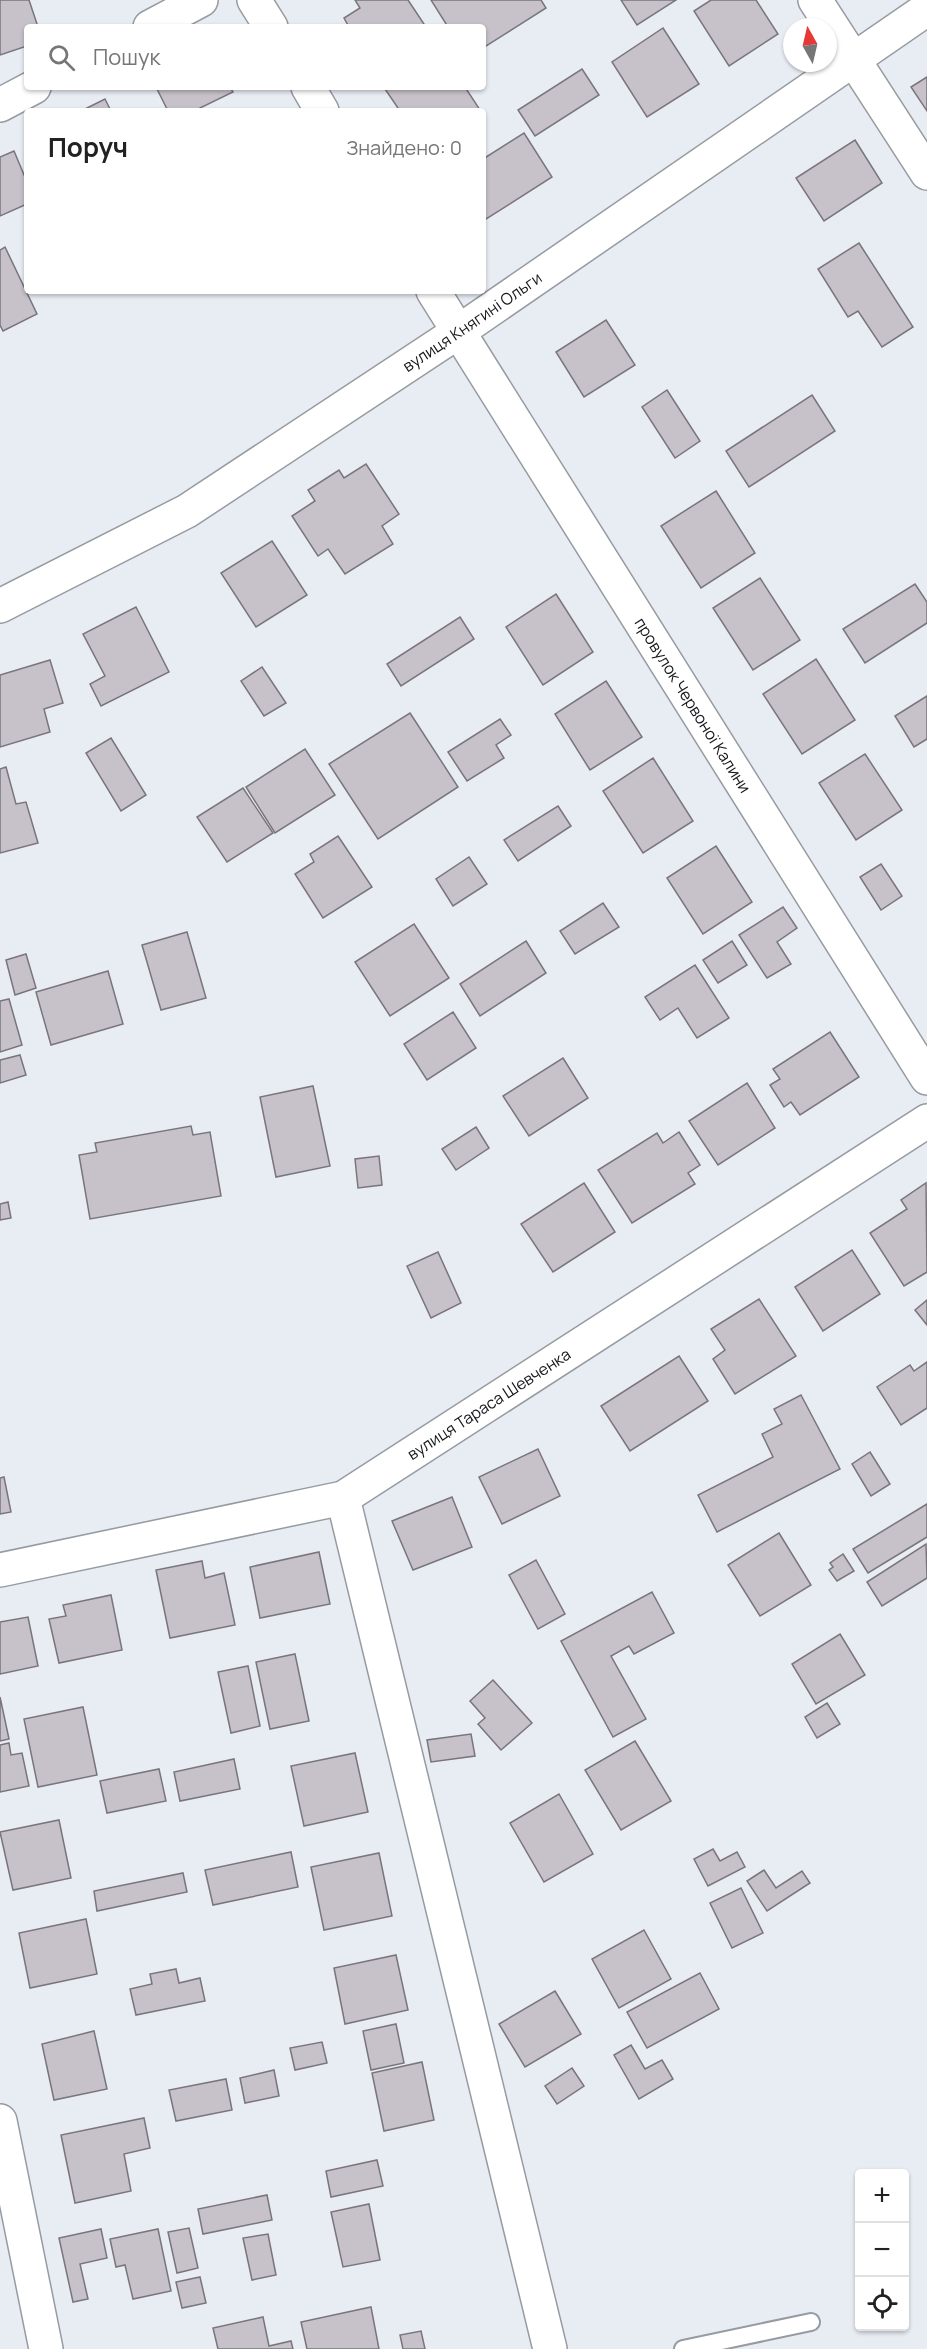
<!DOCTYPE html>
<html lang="uk">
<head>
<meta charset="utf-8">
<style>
  :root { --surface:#fff; --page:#f2f2f2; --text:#222; --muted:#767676; --line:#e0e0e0 }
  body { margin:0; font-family:Manrope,sans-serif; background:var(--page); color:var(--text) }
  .controls { position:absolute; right:18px; bottom:18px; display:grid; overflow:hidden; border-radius:6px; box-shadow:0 2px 4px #0004 }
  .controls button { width:54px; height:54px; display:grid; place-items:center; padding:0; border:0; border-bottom:2px solid var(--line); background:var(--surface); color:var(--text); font:30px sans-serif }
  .compass { position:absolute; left:783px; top:18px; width:54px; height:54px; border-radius:50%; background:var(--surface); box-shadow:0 2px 4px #0004; rotate:352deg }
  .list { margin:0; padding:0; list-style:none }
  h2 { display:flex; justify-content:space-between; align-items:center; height:78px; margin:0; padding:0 24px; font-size:26px }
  h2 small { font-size:20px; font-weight:400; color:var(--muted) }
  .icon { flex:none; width:33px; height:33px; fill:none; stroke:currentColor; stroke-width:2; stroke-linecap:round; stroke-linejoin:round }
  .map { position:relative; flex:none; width:927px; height:2349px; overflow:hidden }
  .search { position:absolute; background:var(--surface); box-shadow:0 2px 4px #0004; left:24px; top:24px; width:462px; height:66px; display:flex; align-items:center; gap:15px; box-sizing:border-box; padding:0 21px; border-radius:6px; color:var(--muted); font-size:22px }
  .panel { position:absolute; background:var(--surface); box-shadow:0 2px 4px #0004; left:24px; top:108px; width:462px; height:186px; border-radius:6px }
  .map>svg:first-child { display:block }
  .building { fill:#c7c1c9; stroke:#7a757c; stroke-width:1.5 }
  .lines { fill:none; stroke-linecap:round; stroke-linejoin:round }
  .service-casing { stroke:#969ba2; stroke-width:20 }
  .minor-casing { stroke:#969ba2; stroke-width:36 }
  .service { stroke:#fff; stroke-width:16 }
  .minor { stroke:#fff; stroke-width:33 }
  .labels { text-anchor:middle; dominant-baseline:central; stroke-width:4.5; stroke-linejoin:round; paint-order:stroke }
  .street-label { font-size:16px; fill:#141619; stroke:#fff }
</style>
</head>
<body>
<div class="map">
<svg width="927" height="2349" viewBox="0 0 927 2349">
  <rect width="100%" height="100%" fill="#e8edf4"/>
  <g class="building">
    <polygon points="0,0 29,0 38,27 27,27 27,46 0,55"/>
    <polygon points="355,0 408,0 426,27 349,27 344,18 360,8"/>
    <polygon points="431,0 541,0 546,8 483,48 483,27 448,27"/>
    <polygon points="621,0 676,0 637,25"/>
    <polygon points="711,0 756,0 778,34 729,66 694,11"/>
    <polygon points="663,28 699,84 647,117 612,62"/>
    <polygon points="582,69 599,95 535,136 518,110"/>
    <polygon points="927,77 927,111 911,87"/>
    <polygon points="156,87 230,87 233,92 194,111 168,111"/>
    <polygon points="388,87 465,87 480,110 400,111 385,89"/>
    <polygon points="105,99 111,111 81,111"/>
    <polygon points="524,133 552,177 483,221 483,159"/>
    <polygon points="855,140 882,183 824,221 796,178"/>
    <polygon points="14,151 27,182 27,204 0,216 0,157"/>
    <polygon points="859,243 913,327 882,347 858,311 848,317 818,269"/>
    <polygon points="5,247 37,314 3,331 0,325 0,250"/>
    <polygon points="606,320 635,365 584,397 556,352"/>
    <polygon points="667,390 700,441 675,458 642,407"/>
    <polygon points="812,395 835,431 749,487 726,451"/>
    <polygon points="366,464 399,514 382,526 393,544 345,574 328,549 318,556 292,516 315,501 308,490 339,470 344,478"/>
    <polygon points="716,491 755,553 701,588 661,526"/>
    <polygon points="272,541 307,595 256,627 221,573"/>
    <polygon points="760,578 800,640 753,670 713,608"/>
    <polygon points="915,584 927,602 927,623 865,663 843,629"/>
    <polygon points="556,594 593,652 543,685 506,627"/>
    <polygon points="136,607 169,672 101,706 90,684 105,676 83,634"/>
    <polygon points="460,617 474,639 401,686 387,664"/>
    <polygon points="816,659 855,720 802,754 763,694"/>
    <polygon points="50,660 63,703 44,709 50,732 0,747 0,675"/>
    <polygon points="262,667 286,703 264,716 241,681"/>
    <polygon points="606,681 642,737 590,770 555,714"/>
    <polygon points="927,696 927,739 914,747 895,716"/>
    <polygon points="410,713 458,787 378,839 329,764"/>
    <polygon points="500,719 511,735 496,745 504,758 467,781 448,752"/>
    <polygon points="111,738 146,795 121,811 86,753"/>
    <polygon points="305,749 335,795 275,833 246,787"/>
    <polygon points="865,754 902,810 856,840 819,783"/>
    <polygon points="653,758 693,821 643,853 603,791"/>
    <polygon points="6,767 16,804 26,802 38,843 0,853 0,769"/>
    <polygon points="243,788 273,833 227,862 197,817"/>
    <polygon points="558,806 571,826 518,861 504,840"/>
    <polygon points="338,836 372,887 323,918 295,874 314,862 310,854"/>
    <polygon points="716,846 752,902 703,934 667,878"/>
    <polygon points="469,857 487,884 453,906 436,879"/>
    <polygon points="881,864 902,896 881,910 860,877"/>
    <polygon points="603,903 619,927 575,954 560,931"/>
    <polygon points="783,907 797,928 777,942 791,964 767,978 739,935"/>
    <polygon points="414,924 449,978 390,1016 355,962"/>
    <polygon points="187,932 206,998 161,1010 142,945"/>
    <polygon points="526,941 546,973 480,1016 460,984"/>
    <polygon points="732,941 747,965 718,983 703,960"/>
    <polygon points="26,954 36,988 15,995 6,960"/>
    <polygon points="695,965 729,1018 697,1038 678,1008 660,1020 645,997"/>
    <polygon points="108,971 123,1024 51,1045 36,992"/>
    <polygon points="9,999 22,1045 0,1052 0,1001"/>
    <polygon points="453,1012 476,1048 427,1080 404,1044"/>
    <polygon points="830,1032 859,1077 800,1115 791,1102 784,1107 770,1085 780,1079 773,1069"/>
    <polygon points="20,1055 26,1075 0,1083 0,1060"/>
    <polygon points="563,1058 588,1098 529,1136 503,1096"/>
    <polygon points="747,1083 775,1128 718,1165 689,1121"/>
    <polygon points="313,1086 330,1166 276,1177 260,1097"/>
    <polygon points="191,1126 193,1135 210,1132 221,1196 90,1219 79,1155 97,1152 95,1143"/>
    <polygon points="476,1127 489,1148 456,1170 442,1149"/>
    <polygon points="679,1132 700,1165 688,1173 695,1184 632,1223 598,1170 657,1133 663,1143"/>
    <polygon points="379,1156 382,1185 358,1188 355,1159"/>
    <polygon points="584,1183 615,1232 553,1272 521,1224"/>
    <polygon points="926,1183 927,1272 904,1286 870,1233 907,1209 901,1200"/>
    <polygon points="8,1202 11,1218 0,1220 0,1204"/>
    <polygon points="852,1250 880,1294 823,1331 795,1287"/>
    <polygon points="438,1252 461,1303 431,1318 407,1266"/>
    <polygon points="759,1299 796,1356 735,1394 713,1359 725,1350 711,1329"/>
    <polygon points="927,1300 927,1325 915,1310"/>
    <polygon points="679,1356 708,1401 630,1451 601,1406"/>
    <polygon points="927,1362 927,1408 901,1425 877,1387 910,1365 914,1371"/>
    <polygon points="801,1395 840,1469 717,1532 698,1495 773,1457 762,1434 782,1424 774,1409"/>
    <polygon points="538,1449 560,1496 502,1524 479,1477"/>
    <polygon points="870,1452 890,1484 871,1496 852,1464"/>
    <polygon points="4,1477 11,1512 0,1514 0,1478"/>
    <polygon points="452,1497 472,1547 413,1570 392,1521"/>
    <polygon points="927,1504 927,1537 868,1573 853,1549"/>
    <polygon points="779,1533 811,1585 760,1616 728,1565"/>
    <polygon points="926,1544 927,1578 882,1606 867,1582"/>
    <polygon points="319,1552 330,1604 260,1618 250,1567"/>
    <polygon points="843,1554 854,1571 837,1581 829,1570 833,1567 830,1563"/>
    <polygon points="536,1560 565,1614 538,1629 509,1575"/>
    <polygon points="202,1561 205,1578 224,1573 235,1625 170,1638 156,1570"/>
    <polygon points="652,1592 674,1633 634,1654 629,1646 611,1656 646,1719 613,1737 561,1641"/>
    <polygon points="111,1595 122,1650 59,1663 49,1619 66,1616 63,1605"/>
    <polygon points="28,1617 38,1666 0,1674 0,1622"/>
    <polygon points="840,1634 865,1675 816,1704 792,1664"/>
    <polygon points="295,1654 309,1721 270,1729 256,1662"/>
    <polygon points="248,1666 260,1726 231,1733 218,1672"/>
    <polygon points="493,1680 532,1723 501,1750 478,1724 485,1718 470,1701"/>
    <polygon points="0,1697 9,1739 0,1741"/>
    <polygon points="827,1703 840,1724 817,1738 805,1717"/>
    <polygon points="83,1707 97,1775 38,1787 24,1719"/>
    <polygon points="471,1734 475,1756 431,1762 427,1740"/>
    <polygon points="635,1741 671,1801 621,1830 585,1770"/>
    <polygon points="9,1743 11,1755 22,1753 29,1786 0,1792 0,1745"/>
    <polygon points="355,1753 368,1812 304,1826 291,1766"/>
    <polygon points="234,1759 240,1789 180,1801 174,1772"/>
    <polygon points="159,1769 166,1801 107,1813 100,1781"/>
    <polygon points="559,1794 593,1854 544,1882 510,1823"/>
    <polygon points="59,1820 71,1878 13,1890 0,1832"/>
    <polygon points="713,1849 720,1861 737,1852 745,1867 708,1886 694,1859"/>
    <polygon points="291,1852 298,1887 213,1905 205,1870"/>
    <polygon points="379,1853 392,1916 324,1930 311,1867"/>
    <polygon points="764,1870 776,1888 802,1871 810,1883 767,1911 747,1881"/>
    <polygon points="183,1873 187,1892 97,1911 94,1891"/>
    <polygon points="741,1888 763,1933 732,1948 710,1903"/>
    <polygon points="86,1919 97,1974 30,1988 19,1933"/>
    <polygon points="644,1930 671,1979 619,2008 592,1959"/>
    <polygon points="396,1955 408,2010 345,2024 334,1968"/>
    <polygon points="176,1969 179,1983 200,1978 205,2001 136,2015 130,1989 152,1984 150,1974"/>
    <polygon points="700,1973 719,2009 647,2048 627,2012"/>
    <polygon points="555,1991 581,2034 525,2067 499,2024"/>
    <polygon points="396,2024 404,2063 371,2070 363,2031"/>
    <polygon points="94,2031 107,2089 54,2100 42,2044"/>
    <polygon points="322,2042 327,2063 295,2070 290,2048"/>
    <polygon points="631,2045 645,2069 662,2060 673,2079 639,2099 614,2055"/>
    <polygon points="422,2062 434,2120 384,2131 372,2073"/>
    <polygon points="572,2068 584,2086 557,2104 545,2086"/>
    <polygon points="274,2070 279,2096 245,2103 240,2078"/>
    <polygon points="226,2079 232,2110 176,2121 169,2090"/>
    <polygon points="144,2118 150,2148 124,2154 131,2191 75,2203 61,2135"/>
    <polygon points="377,2160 383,2186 331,2197 326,2171"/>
    <polygon points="267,2195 272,2220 203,2234 198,2209"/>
    <polygon points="369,2204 380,2260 343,2267 331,2212"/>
    <polygon points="189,2228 198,2268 177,2273 168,2232"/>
    <polygon points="101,2229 107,2258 80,2264 88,2299 73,2302 59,2238"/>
    <polygon points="158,2229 171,2291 133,2299 125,2265 116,2267 110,2239"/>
    <polygon points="268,2234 276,2275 252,2280 243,2238"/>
    <polygon points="200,2277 206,2303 182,2308 176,2282"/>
    <polygon points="371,2307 379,2349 307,2349 301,2322"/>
    <polygon points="263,2317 269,2346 291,2341 293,2349 218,2349 213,2328"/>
    <polygon points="421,2331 425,2349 403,2349 400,2335"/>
  </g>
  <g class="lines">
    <defs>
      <polyline id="service" points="683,2349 811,2322"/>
      <g id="minor">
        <polyline points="254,0 271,27"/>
        <polyline points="815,0 927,173"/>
        <polyline points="150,27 201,0"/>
        <polyline points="308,87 322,111"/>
        <polyline points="0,105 34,87"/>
        <path id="s1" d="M 433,291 L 927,1078"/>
        <path id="s2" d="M 0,606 L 187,511 L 458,332 L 927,9"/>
        <polyline points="343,1498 550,2349"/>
        <path id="s3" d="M 0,1570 L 343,1498 L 927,1121"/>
        <polyline points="0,2121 46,2349"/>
      </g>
    </defs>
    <use href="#service" class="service-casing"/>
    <use href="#minor" class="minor-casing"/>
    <use href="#service" class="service"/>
    <use href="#minor" class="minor"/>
  </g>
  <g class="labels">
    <g class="street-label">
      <text stroke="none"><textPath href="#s2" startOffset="552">вулиця Княгині Ольги</textPath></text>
      <text stroke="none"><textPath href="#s1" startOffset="489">провулок Червоної Калини</textPath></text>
      <text stroke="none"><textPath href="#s3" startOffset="524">вулиця Тараса Шевченка</textPath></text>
    </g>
  </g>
</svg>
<div class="controls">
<button>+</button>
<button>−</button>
<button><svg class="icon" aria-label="locate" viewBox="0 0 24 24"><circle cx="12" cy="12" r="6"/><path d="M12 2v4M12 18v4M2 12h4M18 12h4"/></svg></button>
</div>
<svg class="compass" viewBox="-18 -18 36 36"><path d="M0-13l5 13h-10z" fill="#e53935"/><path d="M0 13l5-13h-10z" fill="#767676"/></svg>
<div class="search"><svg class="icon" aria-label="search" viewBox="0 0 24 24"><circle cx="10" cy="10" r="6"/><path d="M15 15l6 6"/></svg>Пошук</div>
<section class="panel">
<h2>Поруч<small>Знайдено: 0</small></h2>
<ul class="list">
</ul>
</section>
</div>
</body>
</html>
